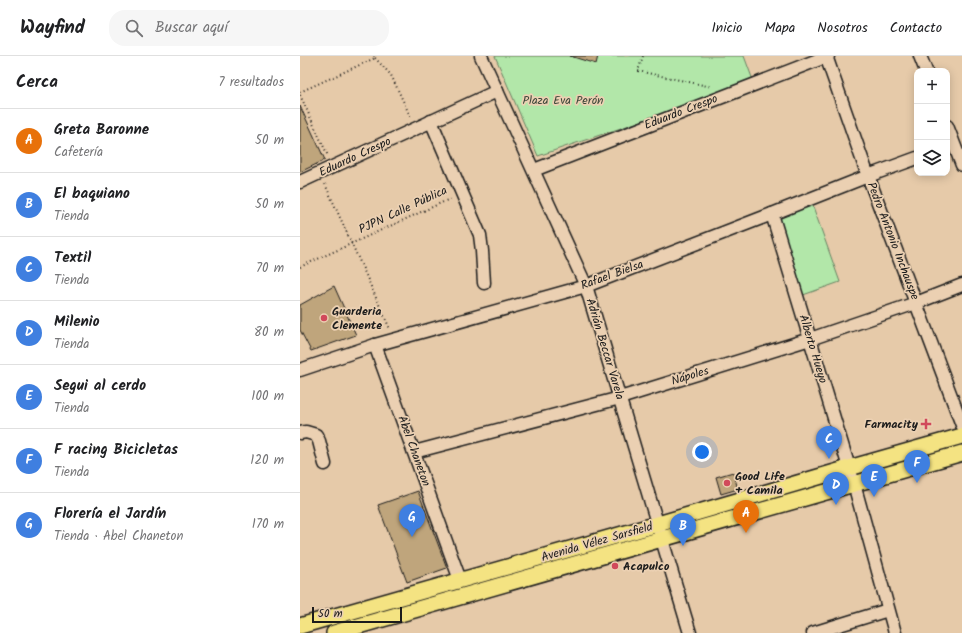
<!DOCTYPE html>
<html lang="es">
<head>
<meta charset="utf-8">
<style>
  :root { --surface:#fff; --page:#f6f6f6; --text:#202124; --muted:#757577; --line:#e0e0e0; --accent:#db2777 }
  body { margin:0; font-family:Kalam,sans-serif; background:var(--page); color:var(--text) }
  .controls { position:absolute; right:12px; top:12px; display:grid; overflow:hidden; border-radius:8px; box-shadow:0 2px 10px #0003 }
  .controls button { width:36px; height:36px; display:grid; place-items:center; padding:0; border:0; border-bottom:1px solid var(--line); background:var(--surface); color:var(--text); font:20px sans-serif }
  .scale { position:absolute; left:12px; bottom:10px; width:90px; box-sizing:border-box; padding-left:4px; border:2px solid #1c1c1c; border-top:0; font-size:11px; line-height:14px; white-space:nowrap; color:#1c1c1c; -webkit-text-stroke:3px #ebd0b2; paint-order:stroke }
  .you { position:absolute; left:402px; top:396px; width:14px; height:14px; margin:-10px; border:3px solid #fff; border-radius:50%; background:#1a73e8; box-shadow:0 0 0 6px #1a73e833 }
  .badge { display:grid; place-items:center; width:26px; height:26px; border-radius:50%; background:var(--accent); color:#fff; font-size:13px; font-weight:700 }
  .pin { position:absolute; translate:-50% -33px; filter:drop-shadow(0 1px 2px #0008) }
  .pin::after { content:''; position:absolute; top:21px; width:14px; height:12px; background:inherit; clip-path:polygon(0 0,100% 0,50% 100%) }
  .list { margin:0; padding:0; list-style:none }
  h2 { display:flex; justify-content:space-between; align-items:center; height:52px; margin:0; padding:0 16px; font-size:17px }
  h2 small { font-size:13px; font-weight:400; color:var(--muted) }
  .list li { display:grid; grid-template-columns:26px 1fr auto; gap:12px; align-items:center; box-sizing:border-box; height:64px; padding:0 16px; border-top:1px solid var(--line) }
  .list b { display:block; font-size:15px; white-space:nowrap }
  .list p { margin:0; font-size:13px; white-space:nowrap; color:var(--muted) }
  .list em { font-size:13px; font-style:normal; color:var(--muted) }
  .icon { flex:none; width:22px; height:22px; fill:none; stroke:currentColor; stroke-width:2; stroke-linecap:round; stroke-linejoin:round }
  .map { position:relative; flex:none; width:662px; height:577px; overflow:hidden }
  header { display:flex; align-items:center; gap:24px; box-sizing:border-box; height:56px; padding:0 20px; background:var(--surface); border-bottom:1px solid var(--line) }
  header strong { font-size:19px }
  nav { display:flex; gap:22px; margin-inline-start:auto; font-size:14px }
  .search { width:280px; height:36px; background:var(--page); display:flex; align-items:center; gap:10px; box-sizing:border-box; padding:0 14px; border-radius:16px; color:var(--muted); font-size:15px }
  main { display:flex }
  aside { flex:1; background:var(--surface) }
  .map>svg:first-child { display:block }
  .green { fill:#b2e7a9; stroke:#678262 }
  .building { fill:#bfa57b; stroke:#1c1c1c }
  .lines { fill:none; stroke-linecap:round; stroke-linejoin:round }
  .minor-casing { stroke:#1c1c1c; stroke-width:15 }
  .major-casing { stroke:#1c1c1c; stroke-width:18 }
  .path { stroke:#1c1c1c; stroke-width:2; stroke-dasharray:1 3; stroke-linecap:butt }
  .minor { stroke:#ebd0b2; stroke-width:12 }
  .major { stroke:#f4e382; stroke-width:15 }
  .poi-dot { fill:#d1495b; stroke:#ebd0b2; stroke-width:1.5 }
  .labels { text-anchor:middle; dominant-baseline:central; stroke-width:3.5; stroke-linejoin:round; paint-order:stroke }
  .park-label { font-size:12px; fill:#3a4538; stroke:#ebd0b2 }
  .street-label { font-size:12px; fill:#1c1c1c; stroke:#ebd0b2 }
  .poi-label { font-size:12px; font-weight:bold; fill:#1c1c1c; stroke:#ebd0b2; text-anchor:start }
</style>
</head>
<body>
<header>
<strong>Wayfind</strong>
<div class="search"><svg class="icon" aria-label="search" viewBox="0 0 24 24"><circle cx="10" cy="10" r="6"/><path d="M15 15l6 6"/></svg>Buscar aquí</div>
<nav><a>Inicio</a><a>Mapa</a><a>Nosotros</a><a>Contacto</a></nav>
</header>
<main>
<aside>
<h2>Cerca<small>7 resultados</small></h2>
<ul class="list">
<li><span class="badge" style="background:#e8710a">A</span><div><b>Greta Baronne</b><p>Cafetería</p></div><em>50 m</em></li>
<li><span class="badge" style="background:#3f7fe0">B</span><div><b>El baquiano</b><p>Tienda</p></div><em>50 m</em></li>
<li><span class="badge" style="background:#3f7fe0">C</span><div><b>Textil</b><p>Tienda</p></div><em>70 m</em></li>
<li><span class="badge" style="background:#3f7fe0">D</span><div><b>Milenio</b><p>Tienda</p></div><em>80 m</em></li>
<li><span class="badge" style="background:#3f7fe0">E</span><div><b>Segui al cerdo</b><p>Tienda</p></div><em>100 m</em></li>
<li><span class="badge" style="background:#3f7fe0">F</span><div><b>F racing Bicicletas</b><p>Tienda</p></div><em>120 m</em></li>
<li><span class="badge" style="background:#3f7fe0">G</span><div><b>Florería el Jardín</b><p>Tienda · Abel Chaneton</p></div><em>170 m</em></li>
</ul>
</aside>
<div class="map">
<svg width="662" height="577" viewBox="0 0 662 577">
  <rect width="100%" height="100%" fill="#e6caa9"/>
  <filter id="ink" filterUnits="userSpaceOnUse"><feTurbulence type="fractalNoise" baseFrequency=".025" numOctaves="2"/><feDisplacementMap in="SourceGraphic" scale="8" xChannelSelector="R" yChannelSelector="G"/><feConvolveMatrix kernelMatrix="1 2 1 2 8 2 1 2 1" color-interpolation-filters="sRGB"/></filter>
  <g filter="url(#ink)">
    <g class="green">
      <polygon points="195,0 444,0 454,27 238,100"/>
      <polygon points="511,145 540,226 503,239 472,158"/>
    </g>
    <g class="building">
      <polygon points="270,0 298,0 296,8"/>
      <polygon points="0,50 25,104 0,116"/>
      <polygon points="34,230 56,279 11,295 0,274 0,249"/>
      <polygon points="433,416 438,433 421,438 416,421"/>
      <polygon points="118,435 147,512 107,526 78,449"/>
    </g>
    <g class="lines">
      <defs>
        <g id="minor">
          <polyline points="181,0 286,230 390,577"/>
          <polyline points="526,0 568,120 662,369"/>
          <polyline points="620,0 626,15"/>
          <polyline points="131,65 180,179 182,195 184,227"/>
          <polyline points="647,70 662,109"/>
          <polyline points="234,114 528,0"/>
          <polyline points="0,126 197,35"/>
          <polyline points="472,158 554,428 595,577"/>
          <polyline points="75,289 160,524"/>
          <polyline points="0,314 75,289 286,230 472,158 568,120 617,102"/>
          <polyline points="0,377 6,376 16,379 19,385 25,408"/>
          <polyline points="114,396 320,342 510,283 616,247 662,229"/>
          <polyline points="513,577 588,554"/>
        </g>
        <g id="major">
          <polyline points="0,570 358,468 549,412 662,380"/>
          <polyline points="34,577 662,397"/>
        </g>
      </defs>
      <use href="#minor" class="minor-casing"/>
      <use href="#major" class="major-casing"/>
      <g class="path">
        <polyline points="343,0 338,15 412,31"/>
        <polyline points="75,2 91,19 111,62"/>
        <polyline points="0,36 75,2 74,0"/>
        <polyline points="0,39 28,100"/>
        <polyline points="25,128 90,273"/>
        <polyline points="0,211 152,142"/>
      </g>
      <use href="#minor" class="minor"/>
      <use href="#major" class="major"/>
    </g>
  </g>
  <g class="poi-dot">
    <circle cx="24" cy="262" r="4"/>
    <path d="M624 362h4v4h4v4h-4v4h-4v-4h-4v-4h4z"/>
    <circle cx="427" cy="427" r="4"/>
    <circle cx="315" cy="510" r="4"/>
  </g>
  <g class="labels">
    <g class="park-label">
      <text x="263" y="44">Plaza Eva Perón</text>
    </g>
    <g class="street-label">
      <text transform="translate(381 56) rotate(-21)">Eduardo Crespo</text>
      <text transform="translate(55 101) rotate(-25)">Eduardo Crespo</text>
      <text transform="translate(103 154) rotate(-25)">PJPN Calle Pública</text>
      <text transform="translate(593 185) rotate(69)">Pedro Antonio Inchauspe</text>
      <text transform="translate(312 219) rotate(-20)">Rafael Bielsa</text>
      <text transform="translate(305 293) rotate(73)">Adrián Beccar Varela</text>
      <text transform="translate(513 293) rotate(73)">Alberto Hueyo</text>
      <text transform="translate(390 320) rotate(-17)">Nápoles</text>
      <text transform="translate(114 395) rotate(70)">Abel Chaneton</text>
      <text transform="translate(297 486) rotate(-16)">Avenida Vélez Sarsfield</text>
    </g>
    <g class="poi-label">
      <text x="32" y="255">Guarderia<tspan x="32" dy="14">Clemente</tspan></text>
      <text x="618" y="368" text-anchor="end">Farmacity</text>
      <text x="435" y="420">Good Life<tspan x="435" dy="14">+ Camila</tspan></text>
      <text x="323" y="510">Acapulco</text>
    </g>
  </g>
</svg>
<div class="controls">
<button>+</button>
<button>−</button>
<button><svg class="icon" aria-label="layers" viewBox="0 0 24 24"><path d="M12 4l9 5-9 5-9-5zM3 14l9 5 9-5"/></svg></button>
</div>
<div class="scale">50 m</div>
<div class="you"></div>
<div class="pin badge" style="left:446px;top:477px;background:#e8710a">A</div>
<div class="pin badge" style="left:383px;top:490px;background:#3f7fe0">B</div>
<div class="pin badge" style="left:529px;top:403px;background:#3f7fe0">C</div>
<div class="pin badge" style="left:536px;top:449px;background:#3f7fe0">D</div>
<div class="pin badge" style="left:574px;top:441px;background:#3f7fe0">E</div>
<div class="pin badge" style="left:617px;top:427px;background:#3f7fe0">F</div>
<div class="pin badge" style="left:112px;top:481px;background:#3f7fe0">G</div>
</div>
</main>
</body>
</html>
